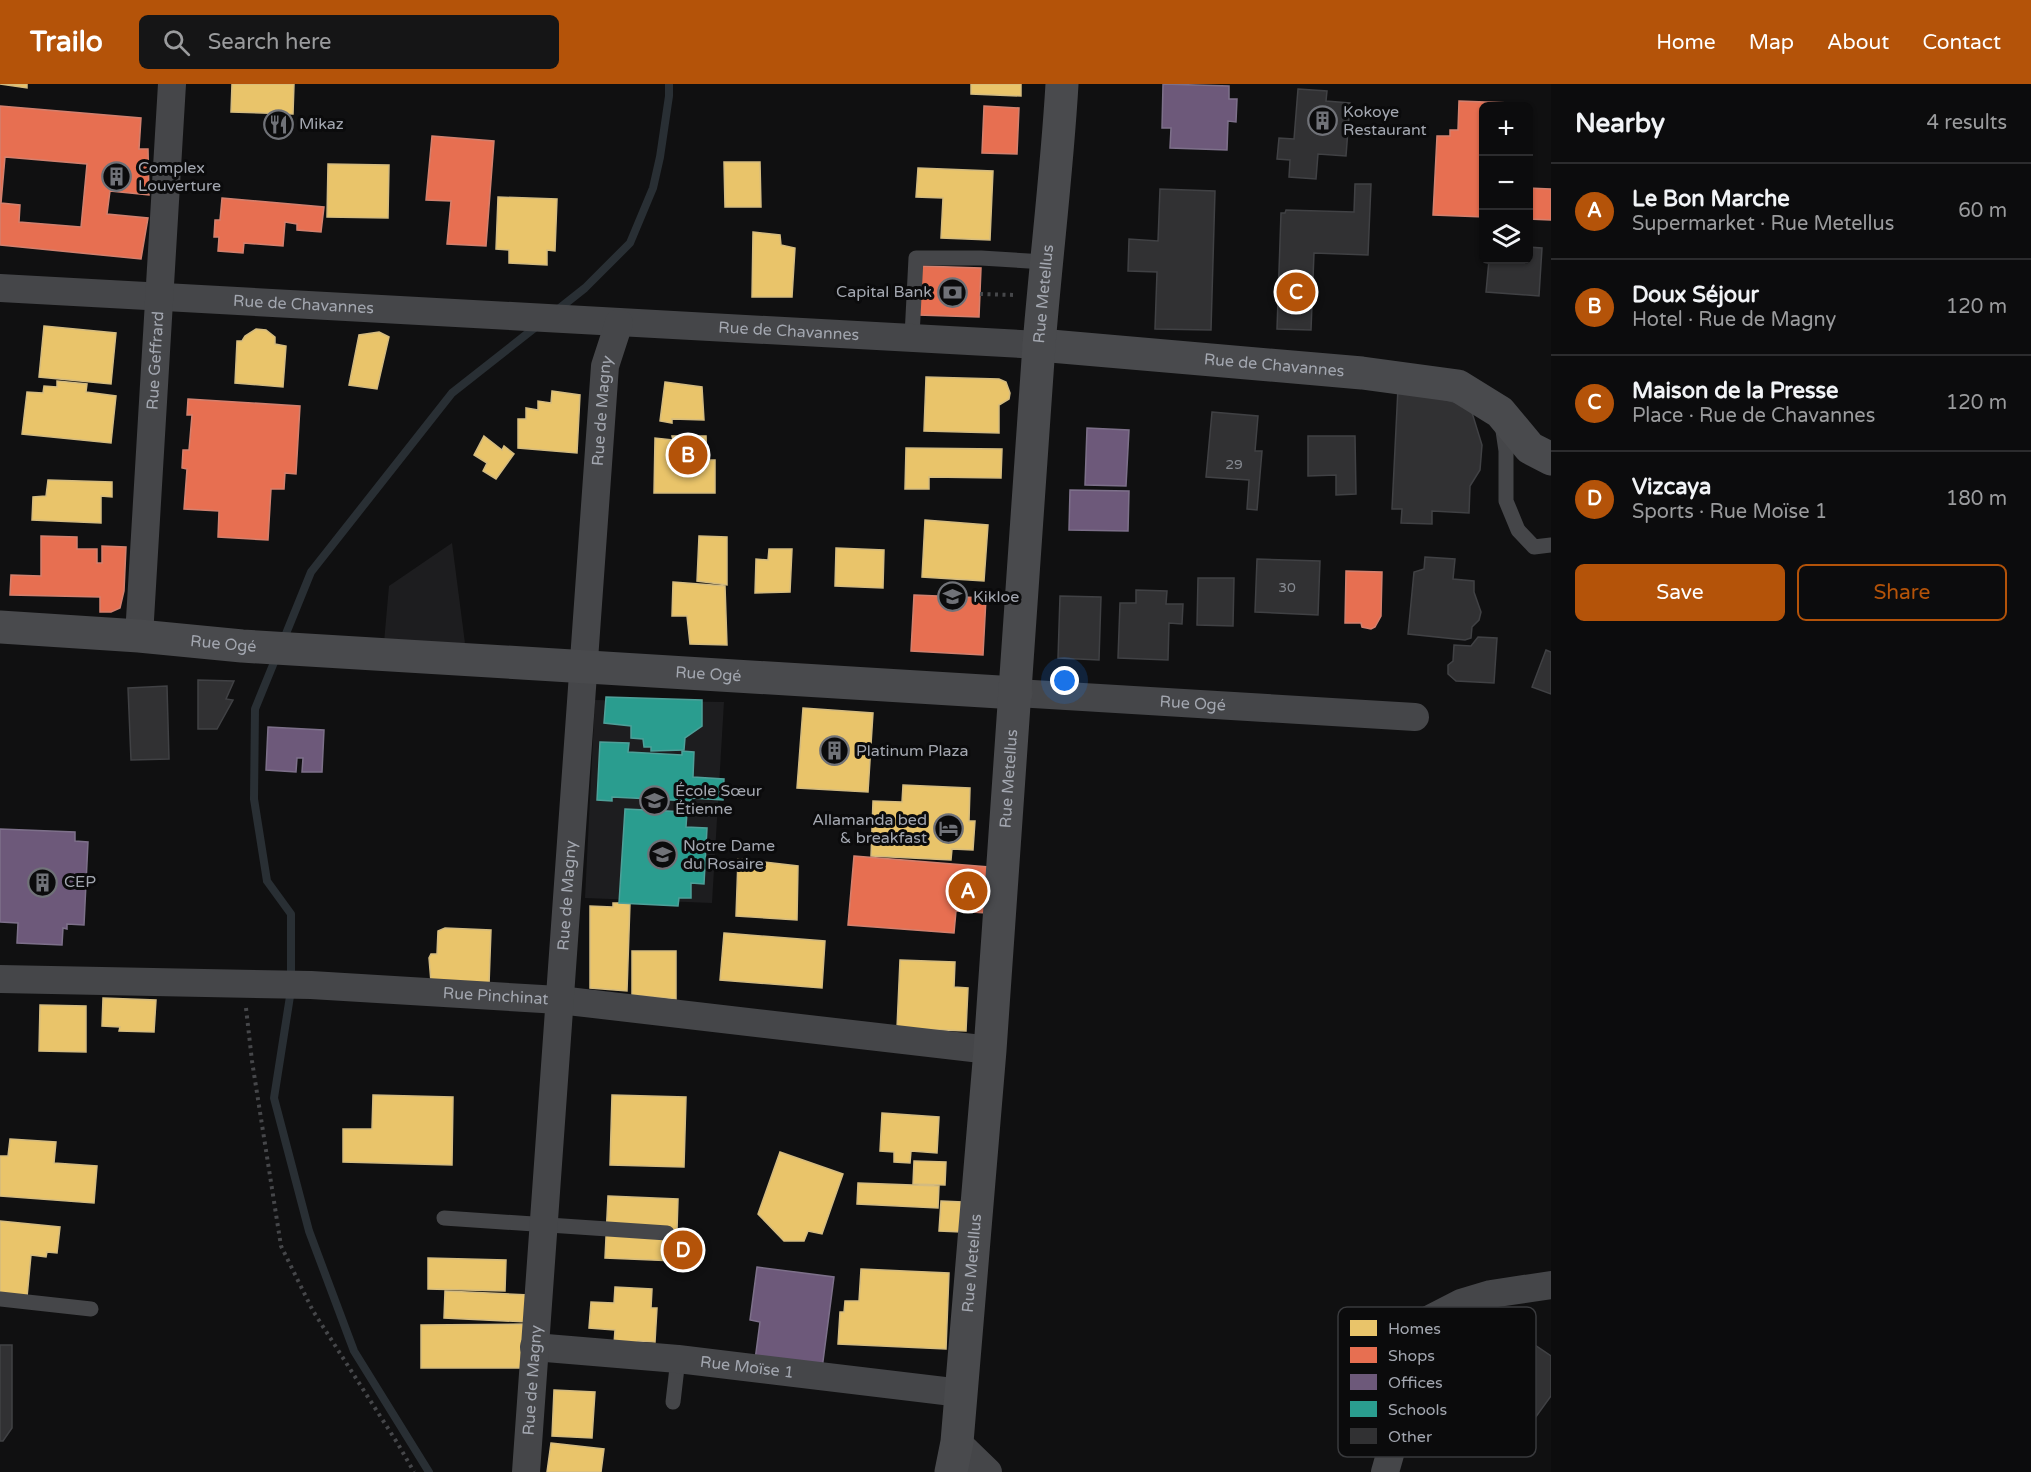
<!DOCTYPE html>
<html lang="en">
<head>
<meta charset="utf-8">
<style>
  :root { --surface:#0c0c0d; --page:#151516; --text:#f1f3f6; --muted:#9a9b9d; --line:#2c2c2e; --accent:#b45309 }
  body { margin:0; font-family:"Varela Round",sans-serif; background:var(--page); color:var(--text) }
  .controls { position:absolute; right:18px; top:18px; display:grid; overflow:hidden; border-radius:9px; box-shadow:0 2px 4px #0004 }
  .controls button { width:54px; height:54px; display:grid; place-items:center; padding:0; border:0; border-bottom:2px solid var(--line); background:var(--surface); color:var(--text); font:30px sans-serif }
  .you { position:absolute; left:1065px; top:597px; width:21px; height:21px; margin:-15px; border:4px solid #fff; border-radius:50%; background:#1a73e8; box-shadow:0 0 0 9px #1a73e833 }
  .badge { display:grid; place-items:center; width:39px; height:39px; border-radius:50%; background:var(--accent); color:#fff; font-size:20px; font-weight:700 }
  .pin { position:absolute; translate:-50% -50%; border:3px solid #fff; box-shadow:0 2px 6px #0006 }
  .list { margin:0; padding:0; list-style:none }
  h2 { display:flex; justify-content:space-between; align-items:center; height:78px; margin:0; padding:0 24px; font-size:26px }
  h2 small { font-size:20px; font-weight:400; color:var(--muted) }
  .list li { display:grid; grid-template-columns:39px 1fr auto; gap:18px; align-items:center; box-sizing:border-box; height:96px; padding:0 24px; border-top:2px solid var(--line) }
  .list b { display:block; font-size:22px; white-space:nowrap }
  .list p { margin:0; font-size:20px; white-space:nowrap; color:var(--muted) }
  .list em { font-size:20px; font-style:normal; color:var(--muted) }
  .actions { display:flex; gap:12px; padding:18px 24px }
  .actions a { flex:1; padding:14px 0; border:2px solid var(--accent); border-radius:9px; text-align:center; font-size:21px; color:var(--accent) }
  .actions .main { background:var(--accent); color:#fff }
  .icon { flex:none; width:33px; height:33px; fill:none; stroke:currentColor; stroke-width:2; stroke-linecap:round; stroke-linejoin:round }
  .map { position:relative; flex:none; width:1551px; height:1388px; overflow:hidden }
  header { display:flex; align-items:center; gap:36px; box-sizing:border-box; height:84px; padding:0 30px; background:var(--accent); color:#fff }
  header strong { font-size:28px }
  nav { display:flex; gap:33px; margin-inline-start:auto; font-size:21px }
  .search { width:420px; height:54px; background:var(--page); display:flex; align-items:center; gap:15px; box-sizing:border-box; padding:0 21px; border-radius:9px; color:var(--muted); font-size:22px }
  main { display:flex }
  aside { flex:1; background:var(--surface) }
  .map>svg:first-child { display:block }
  .built { fill:#1d1d1f }
  .homes { fill:#e9c46a; stroke:#d4bb7f; stroke-width:1.5 }
  .shops { fill:#e76f51; stroke:#d3806e; stroke-width:1.5; fill-rule:evenodd }
  .offices { fill:#6d597a; stroke:#7d708a; stroke-width:1.5 }
  .schools { fill:#2a9d8f; stroke:#4ea099; stroke-width:1.5 }
  .lines { fill:none; stroke-linecap:round; stroke-linejoin:round }
  .stream { stroke:#292f34; stroke-width:8 }
  .building { fill:#313133; stroke:#404144; stroke-width:1.5 }
  .path { stroke:#46474a; stroke-width:4; stroke-dasharray:3 4.5; stroke-linecap:butt }
  .lane { stroke:#454649; stroke-width:15 }
  .street { stroke:#454649; stroke-width:28 }
  .secondary { stroke:#494a4d; stroke-width:33 }
  .labels { text-anchor:middle; dominant-baseline:central; stroke-width:6; stroke-linejoin:round; paint-order:stroke }
  .number-label { font-size:14px; fill:#868a91 }
  .poi-label { font-size:16px; fill:#a3a7b0; stroke:#0b0b0c; text-anchor:start }
  .street-label { font-size:16px; fill:#a3a7b0; stroke:#0b0b0c }
  .key { fill:#0b0b0c; stroke:#393a3d; stroke-width:1.5 }
  .key-label { font-size:16px; fill:#a3a7b0 }
</style>
</head>
<body>
<header>
<strong>Trailo</strong>
<div class="search"><svg class="icon" aria-label="search" viewBox="0 0 24 24"><circle cx="10" cy="10" r="6"/><path d="M15 15l6 6"/></svg>Search here</div>
<nav><a>Home</a><a>Map</a><a>About</a><a>Contact</a></nav>
</header>
<main>
<div class="map">
<svg width="1551" height="1388" viewBox="0 0 1551 1388">
  <rect width="100%" height="100%" fill="#101011"/>
  <g class="built">
    <polygon points="452,459 467,575 383,570 389,502"/>
    <polygon points="595,616 724,618 712,819 585,814"/>
  </g>
  <g class="homes">
    <polygon points="0,0 27,0 27,4"/>
    <polygon points="232,0 294,0 293,30 231,28"/>
    <polygon points="971,0 1021,0 1021,12 971,10"/>
    <polygon points="724,78 760,78 761,123 725,123"/>
    <polygon points="328,80 389,81 388,134 327,133"/>
    <polygon points="918,84 993,87 990,156 941,154 943,114 916,113"/>
    <polygon points="498,113 557,115 555,167 547,166 547,181 509,179 509,166 496,165"/>
    <polygon points="753,148 780,151 781,161 795,164 792,213 752,213"/>
    <polygon points="44,242 116,249 111,300 39,293"/>
    <polygon points="256,245 266,246 275,253 275,260 286,262 283,303 235,299 237,257 242,257 245,252"/>
    <polygon points="379,248 389,253 377,305 349,301 359,251"/>
    <polygon points="926,293 999,295 1006,298 1010,309 1009,315 999,321 999,349 924,347"/>
    <polygon points="57,297 87,300 86,308 116,312 111,359 22,350 27,308 43,309 44,302 57,303"/>
    <polygon points="665,298 702,303 704,336 672,335 672,339 660,337"/>
    <polygon points="552,307 580,311 577,369 518,364 518,335 526,335 526,324 538,326 538,317 551,319"/>
    <polygon points="484,352 502,366 504,362 514,370 496,395 483,387 487,379 474,371"/>
    <polygon points="672,352 706,352 707,376 715,376 715,409 654,409 655,354 673,356"/>
    <polygon points="906,364 1002,365 1001,394 929,393 929,405 905,405"/>
    <polygon points="48,396 112,398 112,413 101,412 101,439 32,436 33,413 46,412"/>
    <polygon points="925,436 988,441 984,497 922,493"/>
    <polygon points="699,452 727,453 727,501 697,497"/>
    <polygon points="836,464 884,466 883,504 835,502"/>
    <polygon points="769,465 792,465 790,508 755,509 756,475 768,476"/>
    <polygon points="673,498 725,502 727,561 690,560 687,532 672,532"/>
    <polygon points="803,624 873,629 868,708 797,704"/>
    <polygon points="903,701 970,704 969,737 975,737 973,766 952,765 951,776 871,772 873,717 902,718"/>
    <polygon points="738,775 798,782 797,836 736,832"/>
    <polygon points="613,819 630,819 627,907 590,904 590,822 613,823"/>
    <polygon points="445,844 491,846 489,901 431,898 429,874 431,870 437,870 438,847"/>
    <polygon points="724,849 825,857 822,904 720,896"/>
    <polygon points="632,867 676,867 676,915 632,911"/>
    <polygon points="900,876 955,878 954,903 968,904 966,947 897,944"/>
    <polygon points="103,914 156,916 154,948 119,947 120,943 102,942"/>
    <polygon points="40,921 86,922 86,968 39,967"/>
    <polygon points="373,1011 453,1013 452,1081 343,1078 343,1045 372,1045"/>
    <polygon points="612,1011 686,1013 684,1083 610,1081"/>
    <polygon points="882,1029 939,1033 937,1069 911,1067 910,1079 894,1078 894,1068 880,1067"/>
    <polygon points="10,1055 56,1058 54,1079 97,1082 94,1119 0,1112 0,1072 8,1072"/>
    <polygon points="780,1068 843,1090 822,1150 808,1147 804,1157 784,1157 758,1130"/>
    <polygon points="914,1077 946,1078 945,1101 913,1100"/>
    <polygon points="858,1099 939,1102 938,1124 857,1120"/>
    <polygon points="608,1112 678,1115 676,1177 605,1174"/>
    <polygon points="941,1117 963,1118 961,1148 939,1147"/>
    <polygon points="0,1137 60,1143 57,1169 47,1168 46,1173 31,1171 27,1213 0,1210"/>
    <polygon points="428,1174 506,1176 505,1207 428,1205"/>
    <polygon points="861,1185 949,1189 946,1265 838,1260 840,1228 844,1228 845,1217 859,1217"/>
    <polygon points="615,1203 652,1205 651,1224 657,1224 655,1258 638,1257 638,1262 614,1260 615,1246 589,1244 591,1218 614,1219"/>
    <polygon points="445,1207 529,1211 528,1238 444,1234"/>
    <polygon points="525,1240 526,1284 421,1284 421,1241"/>
    <polygon points="554,1306 595,1308 592,1354 552,1352"/>
    <polygon points="551,1359 604,1365 601,1388 547,1388"/>
  </g>
  <g class="shops">
    <polygon points="1459,17 1511,19 1511,22 1484,22 1484,133 1433,131 1437,52 1450,52 1450,46 1458,46"/>
    <path d="M 0,22 L 141,34 L 139,65 L 148,65 L 149,111 L 110,107 L 107,130 L 148,134 L 141,175 L 0,161 ZM 5,73 L 87,80 L 81,143 L 19,138 L 20,121 L 1,119 Z"/>
    <polygon points="984,22 1019,24 1017,70 982,69"/>
    <polygon points="432,52 494,57 486,162 447,160 451,117 426,116"/>
    <polygon points="1528,104 1551,105 1551,136 1528,135"/>
    <polygon points="222,114 324,123 321,148 297,146 297,140 285,138 283,162 244,159 243,169 218,167 219,153 214,153 215,136 220,136"/>
    <polygon points="920,182 981,184 979,233 918,231"/>
    <polygon points="188,315 300,322 296,390 285,389 284,405 271,405 268,456 218,453 219,427 184,425 187,385 182,384 183,366 189,366 192,331 187,331"/>
    <polygon points="41,452 77,453 77,465 97,465 97,479 102,479 102,462 126,463 124,507 120,524 111,528 100,528 100,513 10,511 11,491 41,492"/>
    <polygon points="1346,487 1382,488 1381,532 1375,543 1371,545 1362,543 1361,539 1345,539"/>
    <polygon points="914,511 986,514 983,571 911,567"/>
    <polygon points="854,772 989,783 986,829 956,827 954,849 848,841"/>
  </g>
  <g class="offices">
    <polygon points="1163,0 1229,2 1229,15 1237,15 1236,38 1228,37 1227,66 1170,64 1171,44 1162,44"/>
    <polygon points="1087,344 1129,346 1126,402 1085,401"/>
    <polygon points="1070,406 1129,407 1128,447 1069,446"/>
    <polygon points="268,643 324,646 322,688 302,688 303,674 297,674 296,688 266,686"/>
    <polygon points="0,745 75,748 75,757 88,758 84,841 67,840 67,845 63,844 62,861 17,859 18,839 0,838"/>
    <polygon points="757,1183 834,1193 822,1285 755,1276 760,1238 750,1236"/>
  </g>
  <g class="schools">
    <polygon points="606,613 702,616 702,642 685,654 684,666 651,667 651,663 644,663 643,655 631,654 631,642 604,639"/>
    <polygon points="600,658 629,659 628,668 682,671 682,667 694,668 693,693 724,695 723,716 691,714 691,717 612,713 612,717 597,716"/>
    <polygon points="625,725 687,728 686,743 707,744 704,800 691,799 691,814 679,814 678,822 619,819"/>
  </g>
  <g class="lines">
    <g class="stream">
      <polyline points="556,227 585,204 630,159 653,104 660,73 669,12 669,0"/>
      <polyline points="283,557 311,488 452,309 537,242"/>
      <polyline points="277,571 255,625 254,715 267,797 291,830 291,894"/>
      <polyline points="291,906 274,1014 309,1147 354,1267 429,1388"/>
    </g>
  </g>
  <g class="building">
    <polygon points="1298,5 1327,7 1326,17 1350,19 1346,72 1318,70 1316,95 1289,93 1290,76 1277,75 1279,54 1294,55"/>
    <polygon points="1355,100 1371,100 1368,171 1314,169 1311,246 1277,245 1281,129 1285,129 1286,126 1354,128"/>
    <polygon points="1160,105 1215,107 1211,246 1155,245 1157,188 1128,187 1129,155 1158,157"/>
    <polygon points="1528,163 1542,164 1539,212 1486,208 1489,176 1528,176"/>
    <polygon points="1398,304 1470,322 1482,361 1480,386 1470,402 1469,429 1432,427 1432,440 1401,439 1402,425 1392,425"/>
    <polygon points="1212,328 1258,332 1255,367 1262,367 1257,426 1247,425 1249,396 1206,393"/>
    <polygon points="1308,352 1355,352 1356,410 1336,411 1336,391 1308,392"/>
    <polygon points="1425,473 1455,475 1453,495 1474,497 1474,508 1481,528 1479,536 1472,543 1471,554 1465,556 1408,550 1414,488 1424,485"/>
    <polygon points="1257,475 1320,477 1318,531 1255,528"/>
    <polygon points="1198,494 1234,494 1233,542 1197,541"/>
    <polygon points="1136,506 1167,507 1166,520 1183,520 1182,540 1169,539 1168,576 1118,574 1120,519 1136,519"/>
    <polygon points="1060,512 1101,513 1099,576 1058,574"/>
    <polygon points="1478,553 1497,554 1494,599 1456,597 1448,590 1448,581 1453,577 1454,561 1471,562"/>
    <polygon points="1546,566 1551,568 1551,610 1532,603"/>
    <polygon points="198,596 234,597 226,615 233,616 217,645 198,645"/>
    <polygon points="167,602 169,675 131,676 128,604"/>
    <polygon points="1523,1253 1551,1272 1551,1312 1517,1359 1468,1325 1488,1297 1501,1300 1519,1274 1512,1268"/>
    <polygon points="0,1261 12,1261 12,1344 3,1357 0,1357"/>
  </g>
  <g class="lines">
    <g class="path">
      <polyline points="980,210 1015,211"/>
      <polyline points="246,924 252,977 281,1162 313,1227 398,1360 414,1388"/>
    </g>
    <g class="lane">
      <polyline points="912,252 916,174 981,174 1045,178"/>
      <polyline points="1502,340 1506,367 1506,417 1518,446 1534,463 1551,461"/>
      <polyline points="444,1134 667,1149"/>
      <polyline points="0,1215 91,1225"/>
      <polyline points="673,1318 678,1275"/>
    </g>
    <g class="street">
      <path id="s1" d="M 0,204 L 1039,261"/>
      <path id="s2" d="M 139,552 L 172,0"/>
      <path id="s3" d="M 1016,609 L 1415,633"/>
      <path id="s4" d="M 0,895 L 311,901 L 559,916 L 990,966"/>
      <path id="s5" d="M 534,1263 L 678,1275 L 961,1309"/>
      <polyline points="957,1358 988,1388"/>
      <path id="s6" d="M 526,1388 L 605,282 L 619,239"/>
      <polyline points="1385,1388 1409,1304 1418,1258 1426,1237 1461,1219 1491,1210 1551,1201"/>
    </g>
    <g class="secondary">
      <path id="s7" d="M 1039,261 L 1362,289 L 1458,302 L 1500,328 L 1530,364 L 1551,375"/>
      <path id="s8" d="M 0,543 L 139,552 L 242,562 L 1016,609"/>
      <path id="s9" d="M 951,1388 L 957,1358 L 990,966 L 1039,261 C 1046,174 1057,87 1062,0"/>
    </g>
  </g>
  <defs>
    <symbol id="building-ring" viewBox="-11 -11 22 22"><circle r="9.5" fill="#0b0b0c" stroke="#707278" stroke-width="1.5"/><path d="M-4-6H4V6H1V3H-1V6H-4ZM-2.5-4.3h1.7v1.8h-1.7ZM.8-4.3h1.7v1.8H.8ZM-2.5-1h1.7V.8h-1.7ZM.8-1h1.7V.8H.8Z" fill="#707278"/></symbol>
    <symbol id="restaurant-ring" viewBox="-11 -11 22 22"><circle r="9.5" fill="#0b0b0c" stroke="#707278" stroke-width="1.5"/><path d="M-5-6h1v4h1v-4h1v4h1v-4h1v5L-1.5 .5V6h-2V.5L-5-1ZM5-6V6H3V1.5H1.5Q1.5-4 5-6Z" fill="#707278"/></symbol>
    <symbol id="bank-ring" viewBox="-11 -11 22 22"><circle r="9.5" fill="#0b0b0c" stroke="#707278" stroke-width="1.5"/><path d="M-6-4H6V4H-6ZM0-2.3a2.3 2.3 0 1 0 0 4.6a2.3 2.3 0 1 0 0-4.6Z" fill="#707278"/></symbol>
    <symbol id="school-ring" viewBox="-11 -11 22 22"><circle r="9.5" fill="#0b0b0c" stroke="#707278" stroke-width="1.5"/><path d="M0-5L7-2L0 1L-7-2ZM-4 1L0 2.5L4 1V4Q0 6-4 4Z" fill="#707278"/></symbol>
    <symbol id="hotel-ring" viewBox="-11 -11 22 22"><circle r="9.5" fill="#0b0b0c" stroke="#707278" stroke-width="1.5"/><path d="M-6-4.5h1.5V1H6V5H4.5V3h-9V5H-6ZM-4 0a1.8 1.8 0 1 1 3.6 0ZM.5 0V-2.5h3Q6-2.5 6 0Z" fill="#707278"/></symbol>
    <symbol id="university-ring" viewBox="-11 -11 22 22"><circle r="9.5" fill="#0b0b0c" stroke="#707278" stroke-width="1.5"/><path d="M0-5L7-2L0 1L-7-2ZM-4 1L0 2.5L4 1V4Q0 6-4 4Z" fill="#707278"/></symbol>
  </defs>
  <g fill-rule="evenodd">
    <use href="#building-ring" x="1306" y="20" width="33" height="33"/>
    <use href="#restaurant-ring" x="262" y="24" width="33" height="33"/>
    <use href="#building-ring" x="100" y="76" width="33" height="33"/>
    <use href="#bank-ring" x="936" y="192" width="33" height="33"/>
    <use href="#school-ring" x="936" y="496" width="33" height="33"/>
    <use href="#building-ring" x="818" y="650" width="33" height="33"/>
    <use href="#school-ring" x="638" y="700" width="33" height="33"/>
    <use href="#hotel-ring" x="932" y="728" width="33" height="33"/>
    <use href="#university-ring" x="646" y="754" width="33" height="33"/>
    <use href="#building-ring" x="26" y="782" width="33" height="33"/>
  </g>
  <g class="labels">
    <g class="number-label">
      <text x="1234" y="380">29</text>
      <text x="1287" y="503">30</text>
    </g>
    <g class="poi-label">
      <text x="1343" y="28">Kokoye<tspan x="1343" dy="18">Restaurant</tspan></text>
      <text x="299" y="40">Mikaz</text>
      <text x="138" y="84">Complex<tspan x="138" dy="18">Louverture</tspan></text>
      <text x="932" y="208" text-anchor="end">Capital Bank</text>
      <text x="973" y="513">Kikloe</text>
      <text x="856" y="667">Platinum Plaza</text>
      <text x="675" y="707">École Sœur<tspan x="675" dy="18">Étienne</tspan></text>
      <text x="927" y="736" text-anchor="end">Allamanda bed<tspan x="927" dy="18">&amp; breakfast</tspan></text>
      <text x="683" y="762">Notre Dame<tspan x="683" dy="18">du Rosaire</tspan></text>
      <text x="64" y="798">CEP</text>
    </g>
    <g class="street-label">
      <text stroke="none"><textPath href="#s9" startOffset="1182">Rue Metellus</textPath></text>
      <text stroke="none"><textPath href="#s1" startOffset="304">Rue de Chavannes</textPath></text>
      <text stroke="none"><textPath href="#s1" startOffset="790">Rue de Chavannes</textPath></text>
      <text stroke="none"><textPath href="#s2" startOffset="276">Rue Geffrard</textPath></text>
      <text stroke="none"><textPath href="#s7" startOffset="236">Rue de Chavannes</textPath></text>
      <text stroke="none"><textPath href="#s6" startOffset="1064">Rue de Magny</textPath></text>
      <text stroke="none"><textPath href="#s8" startOffset="224">Rue Ogé</textPath></text>
      <text stroke="none"><textPath href="#s8" startOffset="710">Rue Ogé</textPath></text>
      <text stroke="none"><textPath href="#s3" startOffset="177">Rue Ogé</textPath></text>
      <text stroke="none"><textPath href="#s9" startOffset="696">Rue Metellus</textPath></text>
      <text stroke="none"><textPath href="#s6" startOffset="578">Rue de Magny</textPath></text>
      <text stroke="none"><textPath href="#s4" startOffset="496">Rue Pinchinat</textPath></text>
      <text stroke="none"><textPath href="#s9" startOffset="210">Rue Metellus</textPath></text>
      <text stroke="none"><textPath href="#s5" startOffset="214">Rue Moïse 1</textPath></text>
      <text stroke="none"><textPath href="#s6" startOffset="92">Rue de Magny</textPath></text>
    </g>
  </g>
  <rect x="1338" y="1223" width="198" height="150" rx="9" class="key"/>
  <rect x="1350" y="1236" width="27" height="16" fill="#e9c46a"/>
  <rect x="1350" y="1263" width="27" height="16" fill="#e76f51"/>
  <rect x="1350" y="1290" width="27" height="16" fill="#6d597a"/>
  <rect x="1350" y="1317" width="27" height="16" fill="#2a9d8f"/>
  <rect x="1350" y="1344" width="27" height="16" fill="#313133"/>
  <g class="key-label">
    <text x="1388" y="1250">Homes</text>
    <text x="1388" y="1277">Shops</text>
    <text x="1388" y="1304">Offices</text>
    <text x="1388" y="1331">Schools</text>
    <text x="1388" y="1358">Other</text>
  </g>
</svg>
<div class="controls">
<button>+</button>
<button>−</button>
<button><svg class="icon" aria-label="layers" viewBox="0 0 24 24"><path d="M12 4l9 5-9 5-9-5zM3 14l9 5 9-5"/></svg></button>
</div>
<div class="you"></div>
<div class="pin badge" style="left:968px;top:807px">A</div>
<div class="pin badge" style="left:688px;top:371px">B</div>
<div class="pin badge" style="left:1296px;top:208px">C</div>
<div class="pin badge" style="left:683px;top:1166px">D</div>
</div>
<aside>
<h2>Nearby<small>4 results</small></h2>
<ul class="list">
<li><span class="badge">A</span><div><b>Le Bon Marche</b><p>Supermarket · Rue Metellus</p></div><em>60 m</em></li>
<li><span class="badge">B</span><div><b>Doux Séjour</b><p>Hotel · Rue de Magny</p></div><em>120 m</em></li>
<li><span class="badge">C</span><div><b>Maison de la Presse</b><p>Place · Rue de Chavannes</p></div><em>120 m</em></li>
<li><span class="badge">D</span><div><b>Vizcaya</b><p>Sports · Rue Moïse 1</p></div><em>180 m</em></li>
</ul>
<div class="actions"><a class="main">Save</a><a>Share</a></div>
</aside>
</main>
</body>
</html>
